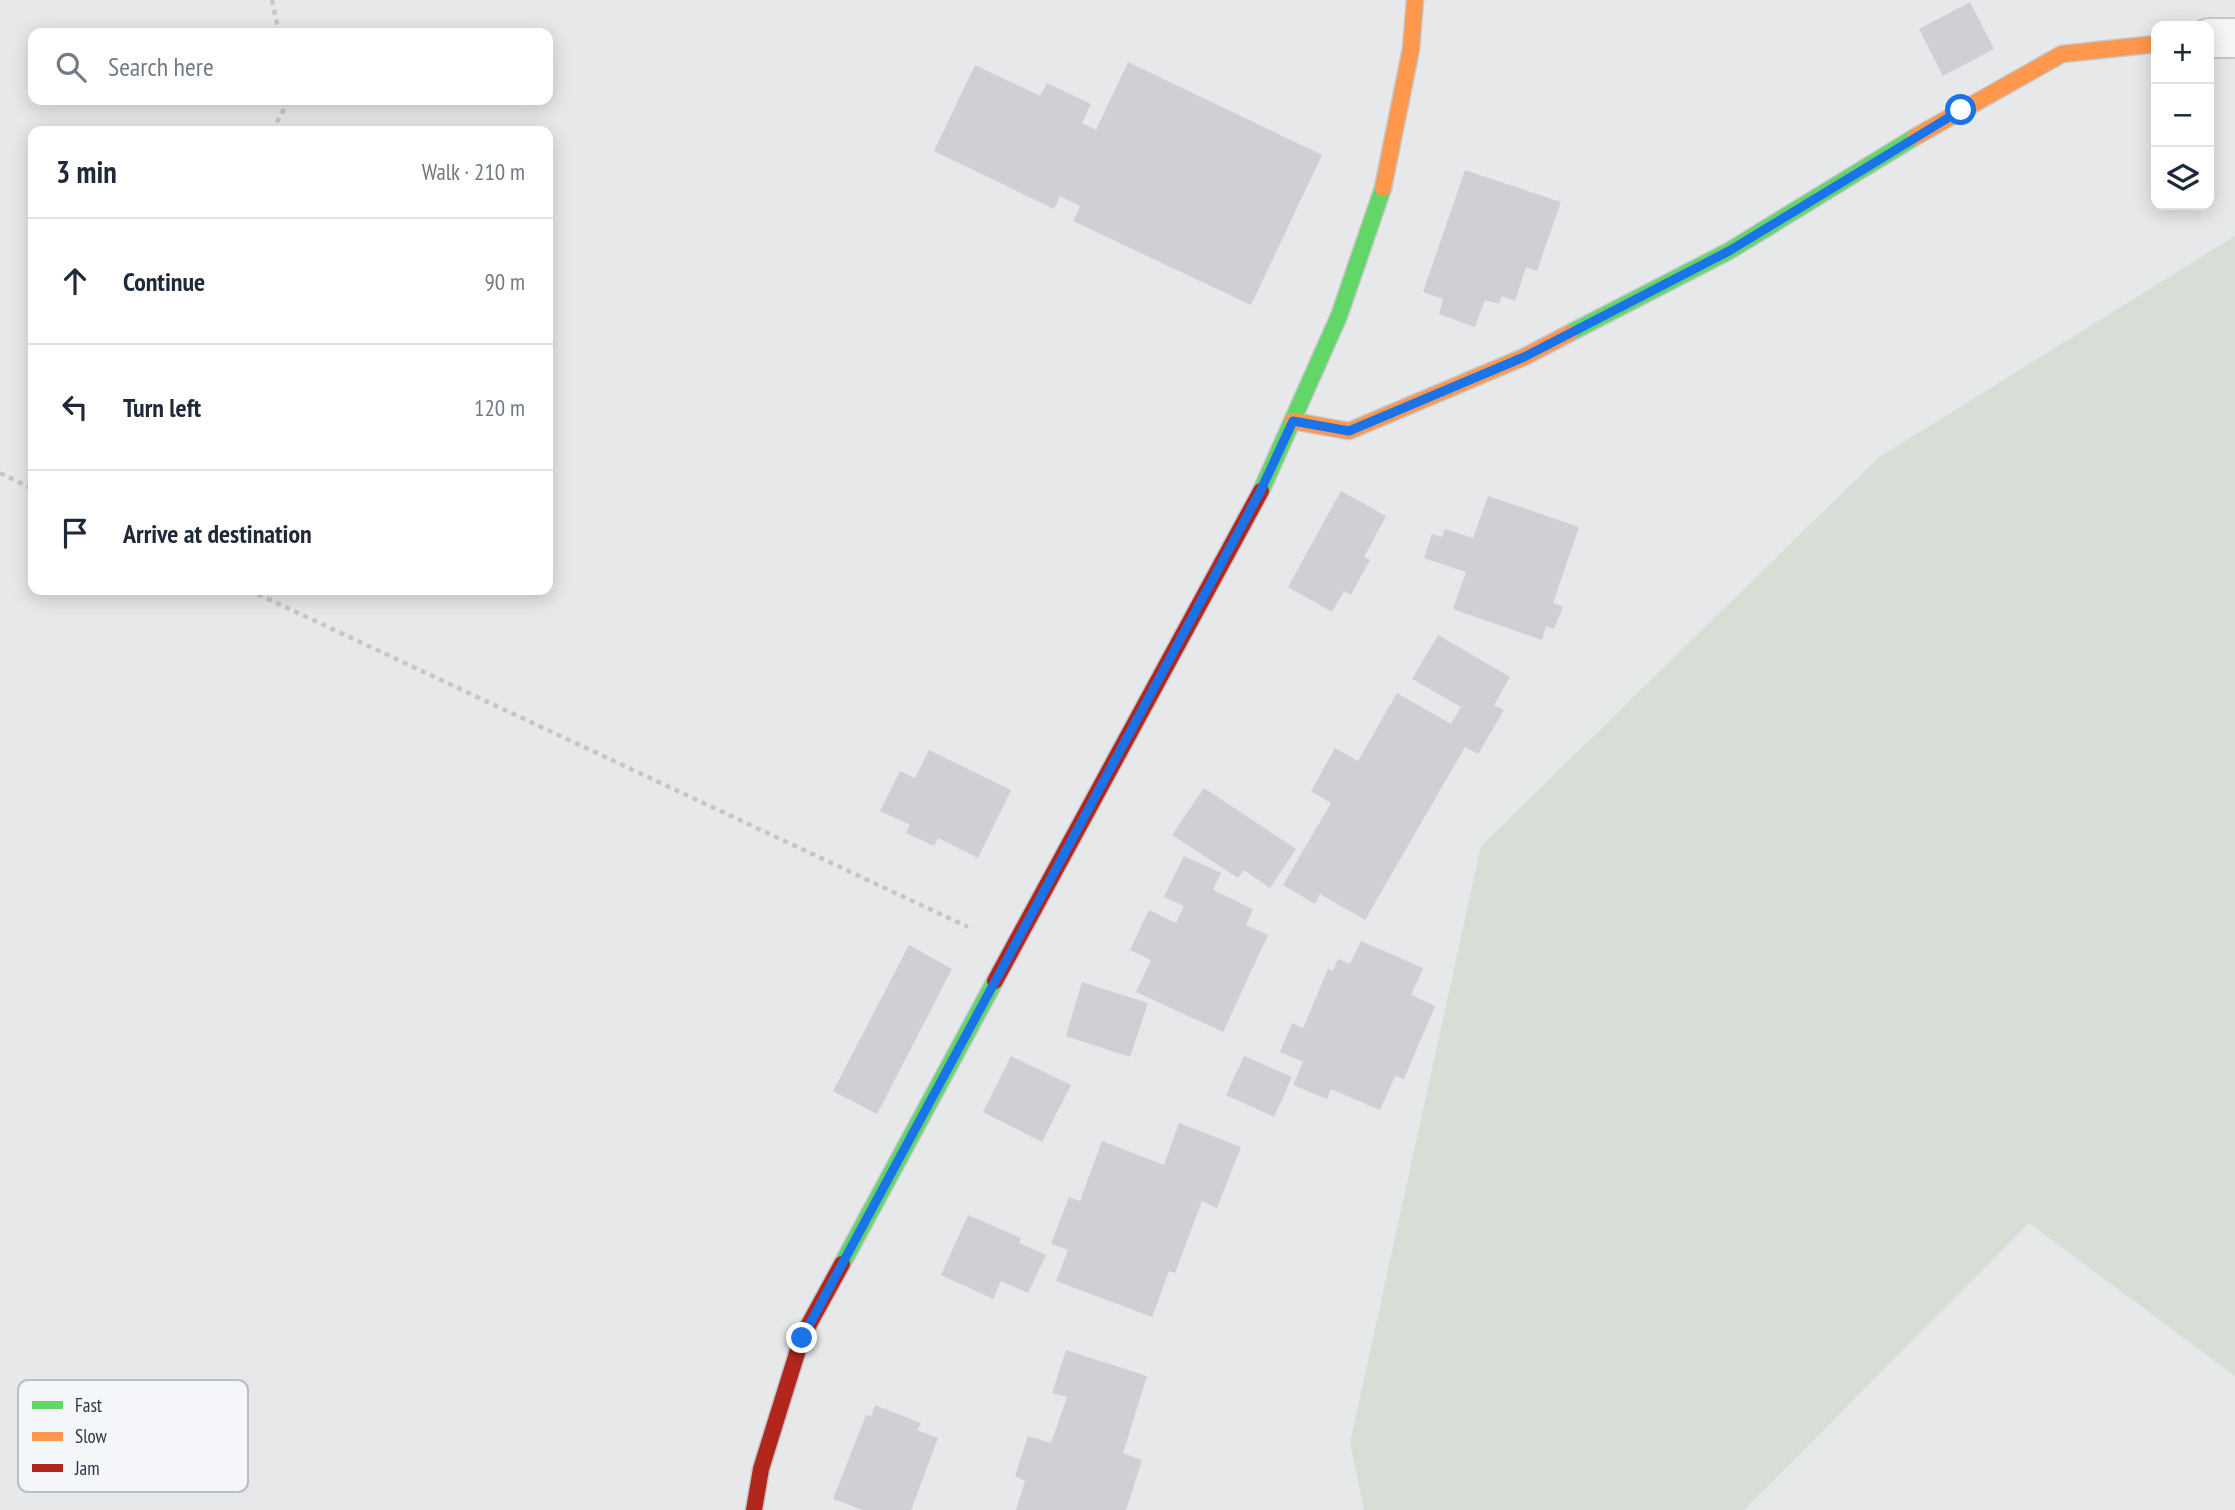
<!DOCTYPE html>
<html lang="en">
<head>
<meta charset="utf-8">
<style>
  :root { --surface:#fff; --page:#f2f2f3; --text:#1f2937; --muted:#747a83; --line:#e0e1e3 }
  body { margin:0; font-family:"PT Sans Narrow",sans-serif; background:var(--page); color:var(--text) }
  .controls { position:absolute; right:21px; top:21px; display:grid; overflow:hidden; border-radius:14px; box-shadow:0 4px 18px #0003 }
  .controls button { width:63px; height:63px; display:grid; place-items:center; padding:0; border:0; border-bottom:2px solid var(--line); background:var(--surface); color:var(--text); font:35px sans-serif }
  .stop { position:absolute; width:21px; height:21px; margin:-16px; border:5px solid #1a73e8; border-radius:50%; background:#fff }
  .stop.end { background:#1a73e8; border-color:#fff; box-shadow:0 2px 7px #0008 }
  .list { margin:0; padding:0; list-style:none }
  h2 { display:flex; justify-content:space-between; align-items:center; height:91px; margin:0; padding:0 28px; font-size:30px }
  h2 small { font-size:23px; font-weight:400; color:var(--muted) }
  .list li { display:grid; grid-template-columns:46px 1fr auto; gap:21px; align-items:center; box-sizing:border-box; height:126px; padding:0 28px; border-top:2px solid var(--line) }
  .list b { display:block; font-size:26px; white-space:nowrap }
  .list em { font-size:23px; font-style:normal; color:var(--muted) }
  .icon { flex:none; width:38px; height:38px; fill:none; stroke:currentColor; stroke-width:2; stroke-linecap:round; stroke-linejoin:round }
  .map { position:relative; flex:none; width:2235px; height:1510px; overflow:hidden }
  .search { position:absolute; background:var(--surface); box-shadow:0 4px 18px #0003; left:28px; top:28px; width:525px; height:77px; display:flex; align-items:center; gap:18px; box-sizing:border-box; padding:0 24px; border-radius:14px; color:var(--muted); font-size:26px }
  .panel { position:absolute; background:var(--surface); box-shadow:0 4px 18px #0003; left:28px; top:126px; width:525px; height:469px; border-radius:14px }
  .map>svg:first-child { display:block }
  .green { fill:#d6ded6 }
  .building { fill:#ced0d3 }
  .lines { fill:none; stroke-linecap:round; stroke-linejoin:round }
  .street-casing { stroke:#c4c6c8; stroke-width:42 }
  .fast-casing { stroke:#c4c6c8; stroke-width:19 }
  .slow-casing { stroke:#c4c6c8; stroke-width:19 }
  .jam-casing { stroke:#c4c6c8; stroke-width:19 }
  .path { stroke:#c5c6ca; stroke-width:4.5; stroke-dasharray:5 5; stroke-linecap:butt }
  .street { stroke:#f5f6f7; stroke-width:38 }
  .fast { stroke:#63d668; stroke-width:16 }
  .slow { stroke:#ff974d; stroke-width:16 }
  .jam { stroke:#b3261e; stroke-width:16 }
  .route { stroke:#1a73e8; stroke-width:9 }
  .key { fill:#f4f6f9; stroke:#b8bcc3; stroke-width:2 }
  .key-label { font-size:19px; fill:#2b3445 }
</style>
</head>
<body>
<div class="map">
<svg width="2235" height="1510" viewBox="0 0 2235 1510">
  <rect width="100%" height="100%" fill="#e6e8ea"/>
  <polygon class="green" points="2235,236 2235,1376 2029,1223 1744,1510 1364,1510 1350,1443 1481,846 1878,458"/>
  <g class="building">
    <polygon points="1970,2 1994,49 1943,76 1919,29"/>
    <polygon points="1128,62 1322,155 1251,305 1073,221 1080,206 1060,196 1054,209 934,151 975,65 1040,96 1047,83 1091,104 1082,123 1096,130"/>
    <polygon points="1465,170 1561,202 1537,271 1526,267 1515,301 1502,296 1499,304 1485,300 1475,327 1439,314 1443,299 1423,292"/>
    <polygon points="1341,491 1386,516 1364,557 1370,560 1351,595 1344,591 1332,612 1288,587"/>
    <polygon points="1488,496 1579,527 1553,603 1563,607 1554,629 1546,626 1542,640 1453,609 1466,572 1424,558 1432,534 1442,537 1445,529 1473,538"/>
    <polygon points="1438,635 1510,677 1494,705 1504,710 1478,754 1465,747 1365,920 1320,894 1315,904 1283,885 1331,803 1311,791 1335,748 1358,761 1397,693 1451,724 1461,707 1412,679"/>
    <polygon points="929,750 1011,790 978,858 938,838 934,846 906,833 910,825 880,811 900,771 915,778"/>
    <polygon points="1204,788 1296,849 1270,888 1244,870 1238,878 1172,835"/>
    <polygon points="1184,856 1221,873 1213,890 1253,909 1246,925 1268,935 1223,1032 1136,992 1151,960 1130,950 1149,910 1176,923 1184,906 1164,897"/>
    <polygon points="1361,941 1423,968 1411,995 1435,1006 1404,1079 1395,1076 1380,1110 1331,1089 1327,1099 1293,1085 1303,1062 1280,1052 1292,1023 1303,1028 1328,969 1333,971 1338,959 1350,964"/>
    <polygon points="909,945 952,969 877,1114 833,1091"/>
    <polygon points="1082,982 1148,1003 1130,1057 1066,1036"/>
    <polygon points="1011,1056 1071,1085 1042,1142 983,1112"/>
    <polygon points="1244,1056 1292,1077 1274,1117 1226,1095"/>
    <polygon points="1179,1123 1241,1147 1217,1208 1202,1201 1175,1273 1169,1271 1152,1317 1056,1281 1068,1250 1051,1244 1069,1197 1080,1201 1102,1141 1164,1165"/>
    <polygon points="968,1215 1021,1238 1019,1243 1046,1255 1028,1293 1001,1281 993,1299 941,1275"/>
    <polygon points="1066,1350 1147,1376 1123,1453 1142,1460 1126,1510 1016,1510 1025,1481 1015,1476 1028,1436 1051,1443 1067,1397 1052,1393"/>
    <polygon points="875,1405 921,1423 917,1430 938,1438 911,1510 863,1510 833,1499 866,1415 871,1416"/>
  </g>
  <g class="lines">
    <defs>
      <polyline id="street" points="2209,38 2235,38"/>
      <g id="fast">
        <polyline points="1570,333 1729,251 1915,137"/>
        <polyline points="1261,491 1339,316 1383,188"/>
        <polyline points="842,1264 995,981"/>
      </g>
      <g id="slow">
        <polyline points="1915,137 2062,54 2156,44"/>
        <polyline points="1383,188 1411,49 1415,0"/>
        <polyline points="1293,421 1349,431 1524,357 1570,333"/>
      </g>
      <g id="jam">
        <polyline points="995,981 1261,491"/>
        <polyline points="754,1510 761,1469 802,1337 842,1264"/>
      </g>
    </defs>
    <use href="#street" class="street-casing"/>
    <use href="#fast" class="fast-casing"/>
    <use href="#slow" class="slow-casing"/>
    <use href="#jam" class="jam-casing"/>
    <g class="path">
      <polyline points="272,0 279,33"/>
      <polyline points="272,131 289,100"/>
      <polyline points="0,473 33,489"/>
      <polyline points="249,590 968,927"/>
    </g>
    <use href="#street" class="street"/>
    <use href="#fast" class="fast"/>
    <use href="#slow" class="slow"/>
    <use href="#jam" class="jam"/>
  </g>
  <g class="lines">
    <polyline class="route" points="802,1338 1260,492 1293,421 1349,431 1524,357 1729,251 1961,110"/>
  </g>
  <rect x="18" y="1380" width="230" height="112" rx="10" class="key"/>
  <rect x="32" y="1401" width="31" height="8" fill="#63d668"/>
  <rect x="32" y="1432" width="31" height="9" fill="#ff974d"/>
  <rect x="32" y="1464" width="31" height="8" fill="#b3261e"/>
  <g class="key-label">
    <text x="75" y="1412">Fast</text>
    <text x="75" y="1443">Slow</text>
    <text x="75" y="1475">Jam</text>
  </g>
</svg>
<div class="controls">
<button>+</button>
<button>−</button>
<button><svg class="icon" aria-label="layers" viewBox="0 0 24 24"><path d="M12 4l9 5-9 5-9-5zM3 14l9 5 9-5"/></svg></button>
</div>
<div class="stop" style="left:1961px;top:110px"></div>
<div class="stop end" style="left:802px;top:1338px"></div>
<div class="search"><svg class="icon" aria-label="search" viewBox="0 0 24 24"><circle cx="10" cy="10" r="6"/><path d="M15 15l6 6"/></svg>Search here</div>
<section class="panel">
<h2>3 min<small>Walk · 210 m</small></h2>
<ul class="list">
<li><svg class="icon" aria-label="ahead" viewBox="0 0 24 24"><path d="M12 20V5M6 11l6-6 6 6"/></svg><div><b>Continue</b></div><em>90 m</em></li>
<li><svg class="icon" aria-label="left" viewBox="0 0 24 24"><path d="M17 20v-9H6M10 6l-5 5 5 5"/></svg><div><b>Turn left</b></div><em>120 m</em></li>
<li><svg class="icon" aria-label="arrive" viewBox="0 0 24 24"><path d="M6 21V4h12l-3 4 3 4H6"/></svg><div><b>Arrive at destination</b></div></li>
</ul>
</section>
</div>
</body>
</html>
